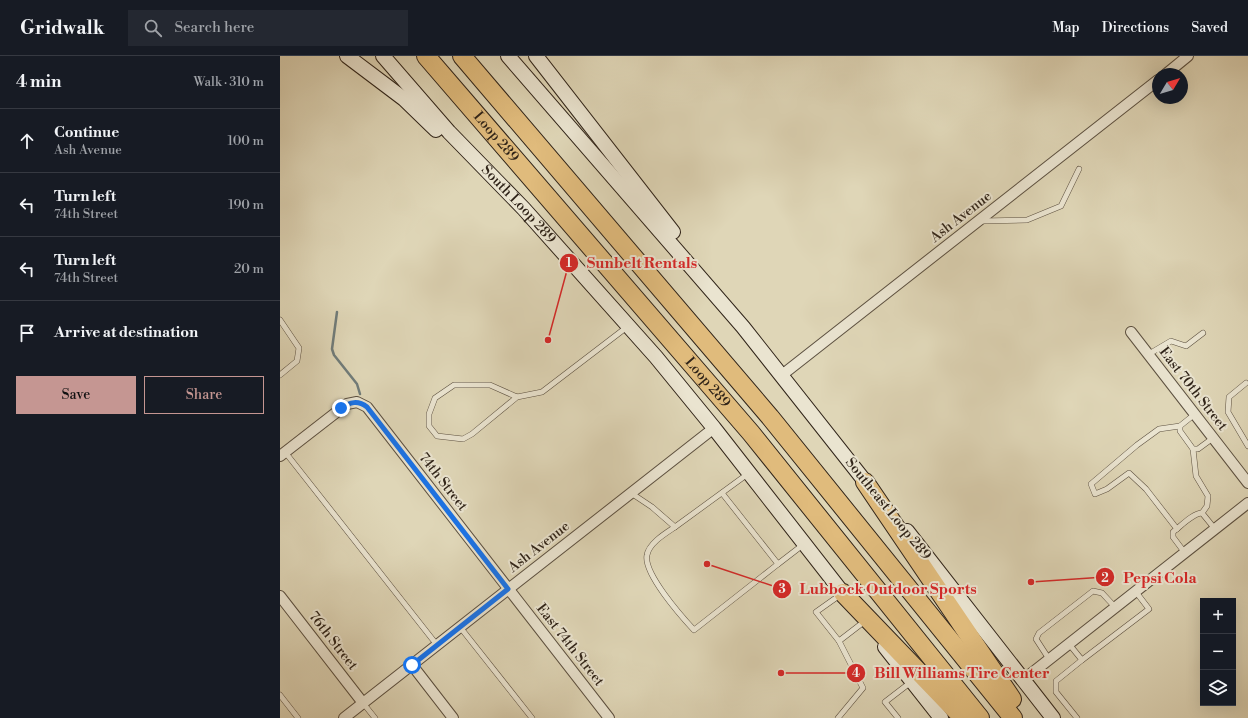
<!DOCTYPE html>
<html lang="en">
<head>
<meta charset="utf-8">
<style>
  :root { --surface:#171b24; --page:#242831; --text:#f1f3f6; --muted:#9ea1a6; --line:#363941; --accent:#c59692 }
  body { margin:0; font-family:"Libre Bodoni",serif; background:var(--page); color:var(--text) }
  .controls { position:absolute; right:12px; bottom:12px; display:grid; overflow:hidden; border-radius:0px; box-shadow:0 4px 16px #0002 }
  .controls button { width:36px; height:36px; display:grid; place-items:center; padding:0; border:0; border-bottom:1px solid var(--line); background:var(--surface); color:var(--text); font:20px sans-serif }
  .compass { position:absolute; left:872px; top:12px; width:36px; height:36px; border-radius:50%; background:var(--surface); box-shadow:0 4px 16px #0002; rotate:52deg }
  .stop { position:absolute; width:12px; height:12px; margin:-9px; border:3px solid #1a73e8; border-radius:50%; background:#fff }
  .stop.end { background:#1a73e8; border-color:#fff; box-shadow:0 1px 4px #0008 }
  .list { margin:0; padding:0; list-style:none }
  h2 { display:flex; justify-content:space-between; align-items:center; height:52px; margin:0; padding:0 16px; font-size:17px }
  h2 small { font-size:13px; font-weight:400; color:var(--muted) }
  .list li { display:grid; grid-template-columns:26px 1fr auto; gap:12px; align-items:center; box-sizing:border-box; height:64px; padding:0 16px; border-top:1px solid var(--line) }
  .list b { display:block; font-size:15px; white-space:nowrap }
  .list p { margin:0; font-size:13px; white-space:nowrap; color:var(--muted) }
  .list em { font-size:13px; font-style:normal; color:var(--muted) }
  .actions { display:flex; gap:8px; padding:12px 16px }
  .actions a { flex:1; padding:9px 0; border:1px solid var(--accent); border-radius:0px; text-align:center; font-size:14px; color:var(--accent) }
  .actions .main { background:var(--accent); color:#111 }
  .icon { flex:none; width:22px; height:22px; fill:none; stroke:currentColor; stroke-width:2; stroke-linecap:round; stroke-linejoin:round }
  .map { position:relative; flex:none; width:968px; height:662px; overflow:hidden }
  header { display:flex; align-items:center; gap:24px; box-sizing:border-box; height:56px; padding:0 20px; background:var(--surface); border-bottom:1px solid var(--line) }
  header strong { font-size:19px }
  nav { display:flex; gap:22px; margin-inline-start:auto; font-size:14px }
  .search { width:280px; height:36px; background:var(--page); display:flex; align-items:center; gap:10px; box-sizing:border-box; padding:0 14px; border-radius:0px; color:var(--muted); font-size:15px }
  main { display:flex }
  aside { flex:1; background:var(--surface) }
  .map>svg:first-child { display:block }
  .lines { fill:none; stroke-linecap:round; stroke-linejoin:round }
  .stream { stroke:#707c7a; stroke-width:2.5 }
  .lane-casing { stroke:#5c5040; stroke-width:6 }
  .street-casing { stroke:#5c5040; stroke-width:12 }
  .secondary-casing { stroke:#302419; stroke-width:16 }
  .highway-casing { stroke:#302419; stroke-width:20 }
  .lane { stroke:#eae4d0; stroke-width:5 }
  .street { stroke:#eae4d0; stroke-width:10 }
  .secondary { stroke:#eae4d0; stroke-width:14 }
  .highway { stroke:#e0bb7c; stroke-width:18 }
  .route { stroke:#1a73e8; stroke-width:5 }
  .labels { text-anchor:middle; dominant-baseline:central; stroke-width:4; stroke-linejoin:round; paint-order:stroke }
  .street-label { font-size:14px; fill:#302419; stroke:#eae4d0 }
  .leader { fill:none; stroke:#d62828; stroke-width:1.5 }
  .callout-dot { fill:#d62828; stroke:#eae4d0; stroke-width:1.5 }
  .mark-label { font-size:12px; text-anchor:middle; font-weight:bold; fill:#fff }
  .callout-label { font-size:15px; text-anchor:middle; font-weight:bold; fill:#d62828; stroke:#eae4d0; stroke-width:4; stroke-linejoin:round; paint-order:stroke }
</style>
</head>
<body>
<header>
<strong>Gridwalk</strong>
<div class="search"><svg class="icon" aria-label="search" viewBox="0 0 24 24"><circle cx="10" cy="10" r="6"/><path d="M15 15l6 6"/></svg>Search here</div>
<nav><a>Map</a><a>Directions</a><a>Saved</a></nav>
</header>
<main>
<aside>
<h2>4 min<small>Walk · 310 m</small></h2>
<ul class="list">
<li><svg class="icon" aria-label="ahead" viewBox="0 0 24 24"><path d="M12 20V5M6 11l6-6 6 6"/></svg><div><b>Continue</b><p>Ash Avenue</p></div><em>100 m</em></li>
<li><svg class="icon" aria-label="left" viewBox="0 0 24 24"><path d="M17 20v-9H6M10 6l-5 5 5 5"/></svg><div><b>Turn left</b><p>74th Street</p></div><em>190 m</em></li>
<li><svg class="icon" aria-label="left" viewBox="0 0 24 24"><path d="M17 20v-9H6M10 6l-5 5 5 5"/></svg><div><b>Turn left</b><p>74th Street</p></div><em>20 m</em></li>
<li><svg class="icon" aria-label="arrive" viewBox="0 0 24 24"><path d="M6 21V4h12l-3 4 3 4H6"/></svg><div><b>Arrive at destination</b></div></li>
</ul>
<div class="actions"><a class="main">Save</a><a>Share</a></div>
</aside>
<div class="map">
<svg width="968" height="662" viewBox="0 0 968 662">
  <rect width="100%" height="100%" fill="#dfd6b7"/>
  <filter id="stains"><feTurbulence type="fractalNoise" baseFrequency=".005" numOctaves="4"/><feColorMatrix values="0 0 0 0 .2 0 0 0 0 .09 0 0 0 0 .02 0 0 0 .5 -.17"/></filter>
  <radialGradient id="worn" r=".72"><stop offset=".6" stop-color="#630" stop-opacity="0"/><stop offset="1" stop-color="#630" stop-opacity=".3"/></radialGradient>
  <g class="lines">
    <polyline class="stream" points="57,256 52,293 54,299 77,328 80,338"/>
    <defs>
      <g id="lane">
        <polyline points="702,165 747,164 781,150 799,113"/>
        <polyline points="0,264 19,292 17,305 0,319"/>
        <polyline points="869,298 891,285 906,290 923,277"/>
        <polyline points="966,327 949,341 948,356 968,390"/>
        <polyline points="237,341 192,378 183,383 157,380 149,370 149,358 155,342 174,329 210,329 237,341 262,336 347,271"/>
        <polyline points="915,358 900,370 900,375 913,393 918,393 933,382"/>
        <polyline points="913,393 916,420 928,440 927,450 922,457"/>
        <polyline points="5,396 157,589"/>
        <polyline points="351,437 372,451 395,471 469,417"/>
        <polyline points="442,437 498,508 524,488"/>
        <path d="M 395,471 C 386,477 369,487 367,499 C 363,517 401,560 414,574 L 498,508"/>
        <polyline points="897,473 866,433 849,417 827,433 815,438 811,428 857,389 879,373 900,370"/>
        <path d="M 905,497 L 893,481 L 893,476 C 901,470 913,457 922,457 L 935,473"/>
        <polyline points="560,539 536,556 559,585 585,565"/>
        <polyline points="180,571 252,662"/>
        <polyline points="789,588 802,604 869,553 856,536"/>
        <polyline points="769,603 756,583 759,577 813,535 822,537 835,551"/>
        <polyline points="0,639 18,662"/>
        <polyline points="83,647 95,662"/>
        <polyline points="558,662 583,632 559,585"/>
        <polyline points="618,662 605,646 631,626"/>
        <polyline points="797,662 776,636 776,625 802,604"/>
      </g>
      <g id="street">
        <polyline points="886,18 908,0"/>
        <polyline points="851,276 968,427"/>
        <polyline points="502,319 878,24"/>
        <polyline points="0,400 67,348 77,346 87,351 329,662"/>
        <polyline points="0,540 83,647"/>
        <polyline points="132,609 173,662"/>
        <polyline points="743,624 968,447"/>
        <polyline points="64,662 434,372"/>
      </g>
      <g id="secondary">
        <polyline points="67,0 124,43 156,74"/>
        <path id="s1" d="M 103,0 L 169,76 L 244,153 L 376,301 L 434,372 L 569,545"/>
        <polyline points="228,0 463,271 591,433"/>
        <polyline points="256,0 393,176"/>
        <polyline points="627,475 773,662"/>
        <polyline points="605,591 661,662"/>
      </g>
      <g id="highway">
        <path id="s2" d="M 146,0 L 471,377 L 700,662"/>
        <polyline points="182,0 490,361 733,662"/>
        <polyline points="585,426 732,643"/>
        <polyline points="563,537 683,662"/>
      </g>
    </defs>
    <use href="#lane" class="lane-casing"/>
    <use href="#street" class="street-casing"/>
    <use href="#secondary" class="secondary-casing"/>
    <use href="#highway" class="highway-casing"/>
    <use href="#lane" class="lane"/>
    <use href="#street" class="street"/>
    <use href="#secondary" class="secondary"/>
    <use href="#highway" class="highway"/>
  </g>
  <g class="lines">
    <path class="route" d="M 61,352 C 70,346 78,344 87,351 L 228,533 L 132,609"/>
  </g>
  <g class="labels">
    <g class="street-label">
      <text stroke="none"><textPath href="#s2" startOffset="107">Loop 289</textPath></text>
      <text stroke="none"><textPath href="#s1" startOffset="201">South Loop 289</textPath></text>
      <text transform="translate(681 161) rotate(-38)">Ash Avenue</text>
      <text stroke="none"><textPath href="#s2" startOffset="431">Loop 289</textPath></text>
      <text transform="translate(913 333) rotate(52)">East 70th Street</text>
      <text transform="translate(163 426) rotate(52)">74th Street</text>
      <text transform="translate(608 453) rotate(51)">Southeast Loop 289</text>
      <text transform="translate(259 491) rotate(-38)">Ash Avenue</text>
      <text transform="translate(53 585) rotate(52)">76th Street</text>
      <text transform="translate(290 589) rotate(52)">East 74th Street</text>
    </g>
  </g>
  <path class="leader" d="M268 284L289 207M751 526L825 521M427 508L502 533M501 617L576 617"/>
  <g class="callout-dot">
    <circle cx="268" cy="284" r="4"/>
    <circle cx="751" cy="526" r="4"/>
    <circle cx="427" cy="508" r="4"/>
    <circle cx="501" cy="617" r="4"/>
    <circle cx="289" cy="207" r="10"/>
    <circle cx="825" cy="521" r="10"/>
    <circle cx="502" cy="533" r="10"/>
    <circle cx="576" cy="617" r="10"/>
  </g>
  <g class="mark-label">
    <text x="289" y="211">1</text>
    <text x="825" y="526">2</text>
    <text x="502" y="537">3</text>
    <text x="576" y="621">4</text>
  </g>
  <g class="callout-label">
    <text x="362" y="212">Sunbelt Rentals</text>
    <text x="880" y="527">Pepsi Cola</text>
    <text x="608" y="538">Lubbock Outdoor Sports</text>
    <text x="682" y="622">Bill Williams Tire Center</text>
  </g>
  <rect width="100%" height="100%" filter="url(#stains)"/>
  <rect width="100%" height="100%" fill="url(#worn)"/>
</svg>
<div class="controls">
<button>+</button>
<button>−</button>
<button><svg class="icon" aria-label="layers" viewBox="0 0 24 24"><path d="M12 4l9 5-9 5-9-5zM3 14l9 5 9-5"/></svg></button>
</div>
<svg class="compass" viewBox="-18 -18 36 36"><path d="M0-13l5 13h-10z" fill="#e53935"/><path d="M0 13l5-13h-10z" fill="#9ea1a6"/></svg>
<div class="stop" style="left:132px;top:609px"></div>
<div class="stop end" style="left:61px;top:352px"></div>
</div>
</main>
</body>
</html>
